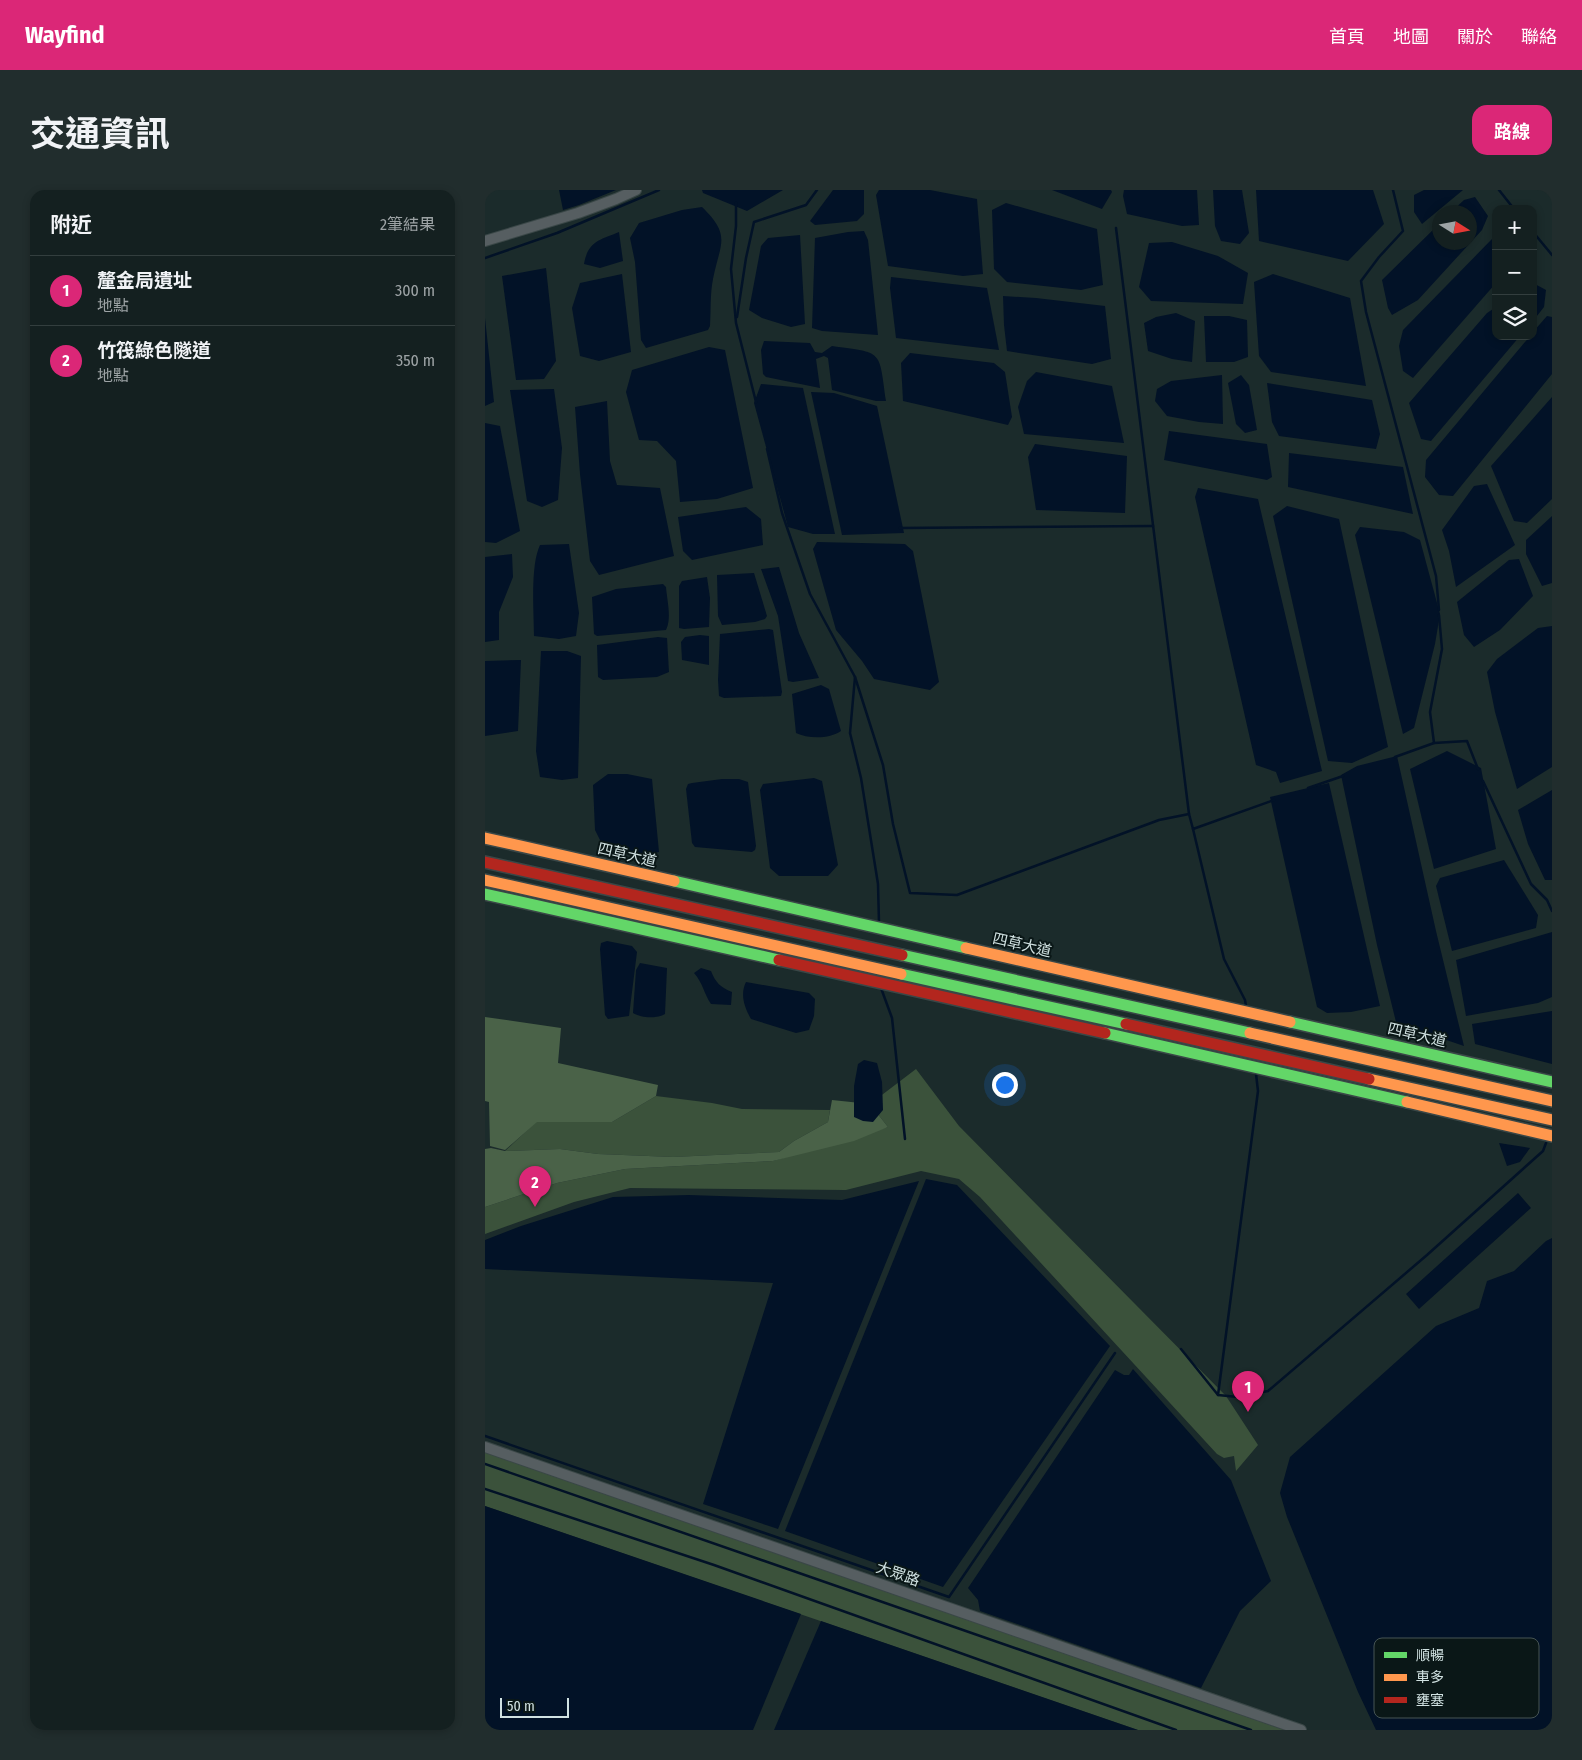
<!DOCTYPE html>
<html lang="zh-TW">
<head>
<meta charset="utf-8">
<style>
  :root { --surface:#142020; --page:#212d2d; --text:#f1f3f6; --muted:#9da3a5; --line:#333e3e; --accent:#db2777 }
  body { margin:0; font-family:"Fira Sans Condensed","Noto Sans TC",sans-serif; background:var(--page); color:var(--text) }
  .controls { position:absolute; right:15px; top:15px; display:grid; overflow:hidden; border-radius:10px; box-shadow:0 2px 8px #0003 }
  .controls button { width:45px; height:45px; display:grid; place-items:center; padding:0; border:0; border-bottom:1px solid var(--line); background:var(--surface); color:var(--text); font:25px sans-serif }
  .compass { position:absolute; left:947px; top:15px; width:45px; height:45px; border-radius:50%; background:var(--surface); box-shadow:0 2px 8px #0003; rotate:101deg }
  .scale { position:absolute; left:15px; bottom:12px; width:69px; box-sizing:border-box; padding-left:5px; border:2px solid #d1e2e2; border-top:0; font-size:14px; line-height:18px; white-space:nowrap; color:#d1e2e2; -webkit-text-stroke:4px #0a1717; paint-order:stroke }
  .you { position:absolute; left:519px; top:894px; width:18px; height:18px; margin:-12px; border:4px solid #fff; border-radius:50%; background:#1a73e8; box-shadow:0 0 0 8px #1a73e833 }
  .badge { display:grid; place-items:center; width:32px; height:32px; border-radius:50%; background:var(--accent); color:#fff; font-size:16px; font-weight:700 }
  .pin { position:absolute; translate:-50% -41px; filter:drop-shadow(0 1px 2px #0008) }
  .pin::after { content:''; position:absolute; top:26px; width:18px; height:15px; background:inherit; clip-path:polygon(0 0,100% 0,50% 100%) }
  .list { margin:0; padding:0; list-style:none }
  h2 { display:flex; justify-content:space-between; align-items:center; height:65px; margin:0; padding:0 20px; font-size:21px }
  h2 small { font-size:16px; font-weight:400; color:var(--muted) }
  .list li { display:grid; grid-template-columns:32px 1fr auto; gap:15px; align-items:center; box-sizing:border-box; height:70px; padding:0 20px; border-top:1px solid var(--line) }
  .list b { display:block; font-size:19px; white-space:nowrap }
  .list p { margin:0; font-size:16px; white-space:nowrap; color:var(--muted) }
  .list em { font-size:16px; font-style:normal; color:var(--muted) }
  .icon { flex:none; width:28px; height:28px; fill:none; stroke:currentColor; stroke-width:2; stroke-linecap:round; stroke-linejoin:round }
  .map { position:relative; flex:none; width:1067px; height:1540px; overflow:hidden; border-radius:15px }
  header { display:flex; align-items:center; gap:30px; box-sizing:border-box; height:70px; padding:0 25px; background:var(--accent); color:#fff }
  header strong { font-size:24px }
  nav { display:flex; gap:28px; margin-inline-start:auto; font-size:18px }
  .intro { display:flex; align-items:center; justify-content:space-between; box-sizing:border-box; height:120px; padding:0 30px }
  h1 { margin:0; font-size:35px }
  .button { padding:12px 22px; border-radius:15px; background:var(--accent); color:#fff; font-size:18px; font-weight:700 }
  main { display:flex; gap:30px; padding:0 30px }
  aside { flex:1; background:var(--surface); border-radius:15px; box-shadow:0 2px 8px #0003 }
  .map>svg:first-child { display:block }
  .green { fill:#3b523b }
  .forest { fill:#4a6248 }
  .water { fill:#021227 }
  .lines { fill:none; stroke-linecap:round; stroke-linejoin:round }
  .stream { stroke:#021227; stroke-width:2.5 }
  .street-casing { stroke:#3a4747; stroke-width:12 }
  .fast-casing { stroke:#3a4747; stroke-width:14 }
  .slow-casing { stroke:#3a4747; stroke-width:14 }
  .jam-casing { stroke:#3a4747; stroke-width:14 }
  .street { stroke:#565e61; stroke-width:10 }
  .fast { stroke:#63d668; stroke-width:11 }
  .slow { stroke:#ff974d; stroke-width:11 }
  .jam { stroke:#b3261e; stroke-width:11 }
  .labels { text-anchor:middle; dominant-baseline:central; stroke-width:4; stroke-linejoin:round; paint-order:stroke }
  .street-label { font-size:15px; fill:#d1e2e2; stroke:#0a1717 }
  .key { fill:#0a1717; stroke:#465454; stroke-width:1 }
  .key-label { font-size:14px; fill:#d1e2e2 }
</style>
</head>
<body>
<header>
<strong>Wayfind</strong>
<nav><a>首頁</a><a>地圖</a><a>關於</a><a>聯絡</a></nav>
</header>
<div class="intro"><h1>交通資訊</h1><a class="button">路線</a></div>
<main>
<aside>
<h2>附近<small>2筆結果</small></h2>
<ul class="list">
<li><span class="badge">1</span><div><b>釐金局遺址</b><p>地點</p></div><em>300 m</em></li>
<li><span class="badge">2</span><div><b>竹筏綠色隧道</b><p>地點</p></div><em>350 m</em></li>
</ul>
</aside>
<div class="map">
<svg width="1067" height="1540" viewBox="0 0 1067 1540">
  <rect width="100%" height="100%" fill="#1b2b2b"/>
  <g class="green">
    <polygon points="431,879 474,936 741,1206 773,1255 751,1281 749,1266 739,1268 732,1264 495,1007 474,989 436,981 361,1000 145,998 89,1012 0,1044 0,1017 72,993 140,979 288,971 403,937 385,914"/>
    <polygon points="171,906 227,913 257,919 345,920 343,932 309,951 294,962 188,967 113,964 75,959 20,961 51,932 127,932"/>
    <polygon points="0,1261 799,1540 653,1540 0,1316"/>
  </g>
  <g class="forest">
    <polygon points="0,827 76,838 73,873 173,895 171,906 127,932 52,932 20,960 5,956 4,912 0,911"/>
    <polygon points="347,910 385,914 403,937 369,951 288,971 140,979 72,993 0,1017 0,959 6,958 20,961 75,959 113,964 188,967 294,962 309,951 343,932"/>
  </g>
  <g class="water">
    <polygon points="74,0 131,0 94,15 78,20"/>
    <polygon points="217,0 298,0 262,21 218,3"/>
    <polygon points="348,0 379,0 379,24 372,31 330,35 325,31"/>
    <polygon points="394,0 445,0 492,9 498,84 478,86 403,76 391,5"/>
    <polygon points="567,0 626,0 627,2 617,19"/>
    <polygon points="639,0 712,0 714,35 697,36 642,24 638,6"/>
    <polygon points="728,0 757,0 764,43 755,54 736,51 730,36"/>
    <polygon points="771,0 888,0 899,34 863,71 774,51"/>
    <polygon points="939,0 978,0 937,34 929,22 929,5"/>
    <polygon points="990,7 1003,26 997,40 933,110 907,125 903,118 897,90 954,34 954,52 984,52 984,22 966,22 979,10"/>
    <polygon points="521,13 612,39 618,95 596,100 522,92 509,79 507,20"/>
    <path d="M 217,17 C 247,46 235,53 228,89 C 225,104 226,121 225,136 L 223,140 L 161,158 L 156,150 L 150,72 L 145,48 L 154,33 L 197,20 Z"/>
    <polygon points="379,41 383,50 393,145 337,141 327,138 330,48 363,42"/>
    <path d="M 134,42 L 138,71 L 115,78 L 99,74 C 103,51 115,50 134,42 Z"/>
    <polygon points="315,45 320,134 306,137 277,128 264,120 276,56 283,48"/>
    <polygon points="1011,48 1011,93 928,188 918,181 914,156 918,140 1007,49"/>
    <polygon points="687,52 733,66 763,83 758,114 666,111 654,97 664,53"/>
    <polygon points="61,78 71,171 59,189 31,190 17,86"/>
    <polygon points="137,84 146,162 114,171 95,166 87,118 95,93"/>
    <polygon points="788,84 865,108 881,196 786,182 774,166 769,92"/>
    <polygon points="406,87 502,98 514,160 411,148 405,98"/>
    <polygon points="1048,93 1061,100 1059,117 1048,131"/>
    <polygon points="518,106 551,108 620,116 626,169 607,174 522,161 519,135"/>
    <polygon points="1011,117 1011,146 1035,146 946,251 936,249 924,213 1002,123"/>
    <polygon points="691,123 710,131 707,172 687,169 663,161 659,133 671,127"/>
    <polygon points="719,126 744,126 762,130 763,167 749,172 721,172"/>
    <polygon points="1062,126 1067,127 1067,184 968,306 954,305 940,287 941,270 1045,146 1048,146 1048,142"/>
    <polygon points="0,128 9,212 0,216"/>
    <path d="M 279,151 L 325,153 L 330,162 L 337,163 L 347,156 C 398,163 394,159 401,211 L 391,211 L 347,200 L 343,168 L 339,166 L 331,169 L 335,198 L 281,187 L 278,184 L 276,160 Z"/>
    <polygon points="224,157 240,160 268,298 232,309 195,312 191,271 172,251 154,250 141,202 147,180"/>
    <polygon points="425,163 509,173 520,182 527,227 523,235 418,211 416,173"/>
    <polygon points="551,182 627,196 639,253 539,244 533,217 542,191"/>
    <polygon points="737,185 738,234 714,232 682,226 670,211 672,199 686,191"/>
    <polygon points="756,185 764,195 772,240 760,243 751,234 743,193"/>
    <polygon points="782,193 887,210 895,244 891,259 794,246 787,232"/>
    <polygon points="276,194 318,198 350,344 328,344 303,337 269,213"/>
    <polygon points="69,199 77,258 73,310 57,317 42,311 25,200"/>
    <polygon points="326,202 349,203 392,216 419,343 357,345"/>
    <polygon points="1067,207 1067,309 1042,333 1029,331 1006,276"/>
    <polygon points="122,211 125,271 132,295 175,298 189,366 114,385 105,371 95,284 90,217"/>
    <polygon points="0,233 15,236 35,341 11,353 0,352"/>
    <polygon points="684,241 782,254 787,287 782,290 679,270"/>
    <polygon points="550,254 642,266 640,323 551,320 543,267"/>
    <polygon points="804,263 918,277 928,324 803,297"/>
    <polygon points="1002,294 1030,355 971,397 964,361 957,340 989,296"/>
    <polygon points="713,298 773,309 837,581 795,593 791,582 771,575 710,307"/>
    <polygon points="802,316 854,329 903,557 867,573 843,571 788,326"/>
    <polygon points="261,317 276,329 278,355 207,370 198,361 193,327"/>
    <polygon points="1067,326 1067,393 1057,396 1041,364 1041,350"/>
    <polygon points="875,337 919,342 935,350 955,424 950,454 929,538 918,544 870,345"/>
    <polygon points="332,352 420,354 428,361 454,492 445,500 389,489 377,471 351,440 328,359"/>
    <path d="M 84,354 L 94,423 L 91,446 L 74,449 L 49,446 C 49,421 45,376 55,355 Z"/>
    <polygon points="27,364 28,387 14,422 14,450 0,452 0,367"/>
    <polygon points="1034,369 1048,406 1015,440 989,457 979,445 972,412 1024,370"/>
    <polygon points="294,377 314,443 334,488 308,492 303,491 293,426 276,379"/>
    <polygon points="269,383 282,426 280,429 270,432 237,435 233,426 232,385"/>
    <polygon points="222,387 225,408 224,437 199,439 194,438 194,396 197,391"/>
    <path d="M 178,394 L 181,397 C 182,410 187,429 181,440 L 112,446 L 109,444 L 107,407 L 131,399 Z"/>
    <polygon points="1067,436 1067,577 1032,599 1010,522 1002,482 1012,469 1053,438"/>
    <polygon points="284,439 288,440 297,502 296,506 239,508 234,506 233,490 235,444"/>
    <polygon points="215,445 224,446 224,475 197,470 196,452 200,447"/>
    <polygon points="173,447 182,448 184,482 172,487 118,490 113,487 112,455"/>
    <polygon points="56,461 82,461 96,466 93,588 77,590 55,587 51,561"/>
    <polygon points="36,470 33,541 0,546 0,471"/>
    <path d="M 336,495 L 344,499 L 356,541 C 345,549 323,549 311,543 L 307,504 Z"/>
    <polygon points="962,561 996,578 1011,659 949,679 925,579"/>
    <polygon points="912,566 951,741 979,856 917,835 912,836 892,755 856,585 872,576"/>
    <polygon points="123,584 142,584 167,589 174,662 153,667 117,654 110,640 108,595"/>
    <polygon points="329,588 337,591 353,675 343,686 294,686 285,678 275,600 278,594"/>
    <polygon points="237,589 254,589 263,592 271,656 270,660 267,662 210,657 207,653 201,599 203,594 207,593"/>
    <polygon points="844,593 895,816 866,822 842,823 832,817 785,607"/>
    <polygon points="1067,600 1067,690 1060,690 1043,654 1033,620"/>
    <polygon points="1019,670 1053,725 1051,738 967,761 951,696 955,688"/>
    <polygon points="1067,742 1067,807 1053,813 981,826 971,770"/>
    <polygon points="122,751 147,756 152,762 144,826 123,829 120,825 115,759 116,753"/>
    <path d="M 155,773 L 182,778 L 180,824 C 172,829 156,828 148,823 L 151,780 Z"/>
    <path d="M 216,778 L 226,781 C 231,793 235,797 247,802 L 246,815 L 226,814 C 219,804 218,793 209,783 Z"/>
    <path d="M 261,792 L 324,803 L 330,809 L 329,826 L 324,840 L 311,843 L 266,829 C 259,817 255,804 261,792 Z"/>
    <polygon points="1067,821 1067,874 990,854 987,834"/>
    <polygon points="379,870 392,873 397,892 398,920 388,932 378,931 369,927 369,896 373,874"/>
    <polygon points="1014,953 1045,958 1035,972 1022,976"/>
    <polygon points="441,989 472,995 625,1156 458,1397 300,1341"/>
    <polygon points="434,991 293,1339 218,1314 288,1093 0,1079 0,1050 36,1036 128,1007 204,1005 357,1010"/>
    <polygon points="1033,1003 1046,1018 934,1119 921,1104"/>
    <polygon points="1067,1048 1067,1540 891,1540 873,1502 802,1327 795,1303 805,1267 951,1136 994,1118 1002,1091 1029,1081 1061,1051"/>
    <polygon points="648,1179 746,1290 786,1391 755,1421 716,1498 495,1421 493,1410 483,1398 630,1180 639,1185 644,1185"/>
    <polygon points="0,1316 316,1424 268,1540 0,1540"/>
    <polygon points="336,1431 653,1540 289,1540"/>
  </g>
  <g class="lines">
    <g class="stream">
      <polyline points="908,0 918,41 894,67 876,91 881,122 951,386 954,420"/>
      <polyline points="1014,0 1029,19"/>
      <polyline points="251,13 251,36 246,79 251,133 271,212"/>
      <polyline points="631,38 704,624"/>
      <polyline points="1048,42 1067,65"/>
      <polyline points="0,68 72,43 174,0"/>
      <polyline points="252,127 261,68 269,32 321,15 332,0"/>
      <polyline points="282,259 297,323 325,404 370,487 365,543 376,588 393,694 394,733"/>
      <polyline points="415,338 668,336"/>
      <polyline points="370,487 398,575 408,634 425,703 472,705 674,630 704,624 708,639 789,610"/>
      <polyline points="949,553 945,522 957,459 954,425"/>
      <polyline points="910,567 949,553 982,551 993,579"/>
      <polyline points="998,591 1046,694 1062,710 1067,721"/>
      <polyline points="823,598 858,586"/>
      <polyline points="708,639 739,769 760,810 761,816"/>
      <polyline points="396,798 407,828 420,949"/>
      <polyline points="696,1159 733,1205 753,1207 783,1201 942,1065 1058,961 1061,953"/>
      <polyline points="733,1205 773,901 771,884"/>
      <polyline points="0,1246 464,1407 630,1163"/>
      <polyline points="0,1274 766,1540"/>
      <polyline points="0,1299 229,1375 691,1540"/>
    </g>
    <defs>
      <g id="street">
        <polyline points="0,51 93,23 131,9 151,0"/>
        <polyline points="0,1257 816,1540"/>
      </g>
      <g id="fast">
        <polyline points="189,691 481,758"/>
        <polyline points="0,704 294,770"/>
        <polyline points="417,765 765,843"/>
        <polyline points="416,784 641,834"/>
        <polyline points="805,832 1067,892"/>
        <polyline points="620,843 922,912"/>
      </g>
      <g id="slow">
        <polyline points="0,648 189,691"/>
        <polyline points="0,690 416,784"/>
        <polyline points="481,758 805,832"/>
        <polyline points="765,843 1067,911"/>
        <polyline points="884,889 1067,930"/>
        <polyline points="922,912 1067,946"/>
      </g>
      <g id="jam">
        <polyline points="0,672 417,765"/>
        <polyline points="294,770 620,843"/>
        <polyline points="641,834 884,889"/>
      </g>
    </defs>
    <use href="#street" class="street-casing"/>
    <use href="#fast" class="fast-casing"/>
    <use href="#slow" class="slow-casing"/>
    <use href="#jam" class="jam-casing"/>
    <use href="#street" class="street"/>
    <use href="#fast" class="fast"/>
    <use href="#slow" class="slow"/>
    <use href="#jam" class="jam"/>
  </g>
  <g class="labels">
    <g class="street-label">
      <text transform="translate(142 665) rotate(13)">四草大道</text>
      <text transform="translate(537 755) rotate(13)">四草大道</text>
      <text transform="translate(932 845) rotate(13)">四草大道</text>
      <text transform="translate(413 1384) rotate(19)">大眾路</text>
    </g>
  </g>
  <rect x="889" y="1448" width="165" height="80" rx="8" class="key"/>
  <rect x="899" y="1462" width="23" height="6" fill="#63d668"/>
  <rect x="899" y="1484" width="23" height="7" fill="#ff974d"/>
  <rect x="899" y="1507" width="23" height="6" fill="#b3261e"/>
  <g class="key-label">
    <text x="931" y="1470">順暢</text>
    <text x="931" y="1492">車多</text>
    <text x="931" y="1515">壅塞</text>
  </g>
</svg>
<div class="controls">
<button>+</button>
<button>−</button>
<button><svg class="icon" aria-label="layers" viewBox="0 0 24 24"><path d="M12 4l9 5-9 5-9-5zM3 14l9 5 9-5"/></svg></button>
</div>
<svg class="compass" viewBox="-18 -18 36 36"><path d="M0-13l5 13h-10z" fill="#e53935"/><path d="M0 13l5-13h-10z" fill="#9da3a5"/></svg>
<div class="scale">50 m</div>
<div class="you"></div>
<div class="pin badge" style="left:763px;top:1222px">1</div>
<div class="pin badge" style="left:50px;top:1017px">2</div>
</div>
</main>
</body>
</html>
